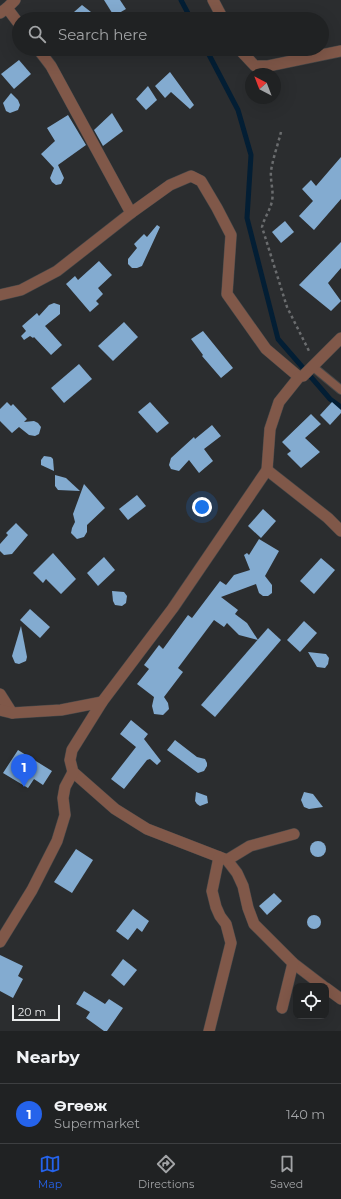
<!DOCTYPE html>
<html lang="en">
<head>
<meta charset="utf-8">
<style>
  :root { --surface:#202223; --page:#282a2b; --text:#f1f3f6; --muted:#a2a4a6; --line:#3d3f41; --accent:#2563eb }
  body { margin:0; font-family:Montserrat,sans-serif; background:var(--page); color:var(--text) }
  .controls { position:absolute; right:12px; bottom:12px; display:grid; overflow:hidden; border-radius:8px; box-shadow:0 4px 16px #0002 }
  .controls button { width:36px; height:36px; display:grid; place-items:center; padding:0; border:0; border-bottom:1px solid var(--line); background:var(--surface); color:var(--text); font:20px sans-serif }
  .compass { position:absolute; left:245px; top:68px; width:36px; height:36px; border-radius:50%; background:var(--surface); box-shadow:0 4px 16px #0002; rotate:318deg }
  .scale { position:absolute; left:12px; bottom:10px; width:48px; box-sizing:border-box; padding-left:4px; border:2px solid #e9ebec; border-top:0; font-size:11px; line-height:14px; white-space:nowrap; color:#e9ebec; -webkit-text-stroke:3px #2b2d2f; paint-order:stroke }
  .you { position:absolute; left:202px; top:507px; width:14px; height:14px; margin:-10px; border:3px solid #fff; border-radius:50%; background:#1a73e8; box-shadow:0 0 0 6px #1a73e833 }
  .badge { display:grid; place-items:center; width:26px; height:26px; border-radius:50%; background:var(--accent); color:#fff; font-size:13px; font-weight:700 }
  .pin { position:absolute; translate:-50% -33px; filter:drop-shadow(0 1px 2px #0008) }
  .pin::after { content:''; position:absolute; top:21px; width:14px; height:12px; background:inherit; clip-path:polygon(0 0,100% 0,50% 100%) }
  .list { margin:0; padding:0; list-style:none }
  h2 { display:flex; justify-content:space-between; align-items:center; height:52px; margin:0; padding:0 16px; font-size:17px }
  h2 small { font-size:13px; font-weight:400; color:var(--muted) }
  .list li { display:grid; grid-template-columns:26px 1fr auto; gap:12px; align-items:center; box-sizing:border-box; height:60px; padding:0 16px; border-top:1px solid var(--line) }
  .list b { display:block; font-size:15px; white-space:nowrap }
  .list p { margin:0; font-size:13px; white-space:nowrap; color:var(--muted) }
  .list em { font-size:13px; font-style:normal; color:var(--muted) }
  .icon { flex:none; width:22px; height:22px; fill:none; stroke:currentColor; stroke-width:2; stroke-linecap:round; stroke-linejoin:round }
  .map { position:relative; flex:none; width:341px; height:1031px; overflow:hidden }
  .search { position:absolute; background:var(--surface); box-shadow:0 4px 16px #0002; left:12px; right:12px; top:12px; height:44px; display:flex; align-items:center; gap:10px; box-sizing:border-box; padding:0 14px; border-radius:22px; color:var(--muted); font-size:15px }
  .sheet { height:112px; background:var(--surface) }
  nav { display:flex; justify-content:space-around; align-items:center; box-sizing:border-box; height:56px; border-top:1px solid var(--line); background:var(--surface); font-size:11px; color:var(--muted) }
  nav a { display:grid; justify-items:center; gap:2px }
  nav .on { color:var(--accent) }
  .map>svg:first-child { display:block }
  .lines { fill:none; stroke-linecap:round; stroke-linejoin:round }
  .stream { stroke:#031e34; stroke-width:5 }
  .building { fill:#83abd0 }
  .service-casing { stroke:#464849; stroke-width:10 }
  .minor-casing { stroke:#464849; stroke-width:12 }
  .path { stroke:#6a6c6e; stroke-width:2.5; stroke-dasharray:3 3; stroke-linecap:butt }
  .service { stroke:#805849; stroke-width:8 }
  .minor { stroke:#805849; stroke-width:11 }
</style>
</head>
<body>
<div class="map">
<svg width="341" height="1031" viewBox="0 0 341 1031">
  <rect width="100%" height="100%" fill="#2b2d2f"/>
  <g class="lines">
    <g class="stream">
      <polyline points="181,0 191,19"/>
      <polyline points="206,49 238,110 251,155 247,218 278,339 330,399 341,407"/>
    </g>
  </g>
  <g class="building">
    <polygon points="104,0 120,0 126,9 114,16"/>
    <polygon points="82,5 100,19 66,19"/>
    <polygon points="19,60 31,74 14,89 1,74"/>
    <polygon points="170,72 194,105 190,109 171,92 165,98 155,86"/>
    <polygon points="148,86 157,100 146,110 136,99"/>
    <polygon points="11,93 18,100 20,105 18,110 10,113 6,111 3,103"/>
    <polygon points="112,113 123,131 103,146 94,130"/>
    <polygon points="68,115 86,145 58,165 64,178 61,184 56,185 52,182 50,178 54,168 41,154 55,141 47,128"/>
    <polygon points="341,157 341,199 314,230 299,216 313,201 302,189 311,180 316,186"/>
    <polygon points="285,221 294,232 281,243 272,232"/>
    <polygon points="157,225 160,227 142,266 137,268 132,268 128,264 128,259 137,248 134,244 144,234 147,237"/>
    <polygon points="341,242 341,268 328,283 341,301 331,311 299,285"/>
    <polygon points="99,261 112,275 98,288 103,294 96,301 99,304 90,312 66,284 75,276 78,280"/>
    <polygon points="54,303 60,305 60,314 45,326 62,345 51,355 34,337 33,338 30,336 24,340 21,336 26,331 22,326 37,313 39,316 49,305"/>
    <polygon points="124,322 138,337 113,361 98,346"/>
    <polygon points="203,331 233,368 221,378 202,356 203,355 191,339"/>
    <polygon points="79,364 92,379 64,403 51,388"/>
    <polygon points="7,402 11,406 13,404 27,419 24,422 34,421 38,423 41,427 39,434 35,436 29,435 19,427 12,433 0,421 0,409"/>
    <polygon points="150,402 169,423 157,433 138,412"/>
    <polygon points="332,402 341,410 341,413 330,425 320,415"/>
    <polygon points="311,414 321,424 305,438 320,452 301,468 287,454 291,451 282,442"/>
    <polygon points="212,425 221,436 204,449 213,461 199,473 189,460 179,471 171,469 169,465 171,458 194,437 195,439"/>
    <polygon points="44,456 51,457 53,459 54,471 41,465 41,460"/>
    <polygon points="55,475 66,478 80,491 58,490 55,486"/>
    <polygon points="84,484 105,508 87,525 87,532 84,537 77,539 71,533 72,528 75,522 73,514"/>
    <polygon points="137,495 146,506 128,520 119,509"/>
    <polygon points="263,509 276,521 261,538 248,526"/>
    <polygon points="16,523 28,535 12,554 4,555 0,551 0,544 8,535 6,533"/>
    <polygon points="259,539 279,551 265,576 272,585 272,593 268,596 263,596 259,593 256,584 221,597 238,610 235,614 247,623 258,640 239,635 227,623 224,627 214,620 178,668 183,672 164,697 168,703 169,709 163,715 154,714 152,706 154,697 137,684 149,669 144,665 159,645 163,649 188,615 192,618 220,581 226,585 234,575 250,570 244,555 247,553 249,555"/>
    <polygon points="53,553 76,579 61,594 46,579 43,583 33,573"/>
    <polygon points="104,557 115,570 98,586 87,573"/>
    <polygon points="321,558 335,570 314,594 300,581"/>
    <polygon points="112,591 124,592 127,596 126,603 122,606 115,605 113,601"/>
    <polygon points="30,609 50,627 40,638 20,620"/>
    <polygon points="304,621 317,633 300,652 287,640"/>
    <polygon points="21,626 27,657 26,661 19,664 15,663 12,656"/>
    <polygon points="268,628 281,640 215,717 201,705"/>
    <polygon points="308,652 326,654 329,658 328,664 325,668 317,667"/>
    <polygon points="131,720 148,734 144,739 161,761 157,765 150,759 147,760 124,789 111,779 136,747 120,734"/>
    <polygon points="175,740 197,757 205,759 207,763 207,766 204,771 198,773 167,750"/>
    <polygon points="18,750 52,771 43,785 34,779 28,788 3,773"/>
    <polygon points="196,792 207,796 208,803 200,806 197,804 195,801"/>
    <polygon points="304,792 313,794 323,807 309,809 304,807 301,800"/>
    <circle cx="318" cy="849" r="8"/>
    <polygon points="76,849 93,860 72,893 54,882"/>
    <polygon points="274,893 282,901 267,915 259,906"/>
    <polygon points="133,909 149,921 142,932 137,928 128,940 116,931"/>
    <circle cx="314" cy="922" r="7"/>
    <polygon points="0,955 23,966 18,976 23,979 13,998 0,991"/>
    <polygon points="123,959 137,970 124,986 111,975"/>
    <polygon points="84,991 105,1004 109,999 123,1008 107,1031 104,1031 86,1018 90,1012 76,1004"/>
  </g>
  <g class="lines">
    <defs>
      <polyline id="service" points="312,366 341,390"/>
      <g id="minor">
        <polyline points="213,0 223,19"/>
        <polyline points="7,8 15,0"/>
        <polyline points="0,13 7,8 19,24"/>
        <polyline points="38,49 51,66 131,213"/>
        <polyline points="239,49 255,66 268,66 341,51"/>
        <polyline points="0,295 21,290 57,271 131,213 170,185 191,176 201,181 217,208 231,235 227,294 266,349 299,377"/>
        <polyline points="267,470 328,518 341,531"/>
        <polyline points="0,694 12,713"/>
        <polyline points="102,702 173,608 267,470 270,429 279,402 299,377 303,376 341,338"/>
        <polyline points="0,710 12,713 61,710 102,702 72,750 70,760 73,772 115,809 147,829 227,860 237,873 243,886 248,908 254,924 293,963 323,986"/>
        <polyline points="227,860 250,846 294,834"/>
        <polyline points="0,942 32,890 57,841 65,815 63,798 65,787 73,772"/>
        <polyline points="326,988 341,999"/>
        <polyline points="282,1008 293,963"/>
        <polyline points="209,1031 231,943 226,924 220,916 216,907 212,891 219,857"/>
      </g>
    </defs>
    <use href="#service" class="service-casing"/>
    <use href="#minor" class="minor-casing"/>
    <path class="path" d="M 281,132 C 278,144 273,158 271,171 C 270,181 274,191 272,201 C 270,211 264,218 262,227 L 287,307 L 309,351"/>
    <use href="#service" class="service"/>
    <use href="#minor" class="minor"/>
  </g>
</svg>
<div class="controls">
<button><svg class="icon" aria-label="locate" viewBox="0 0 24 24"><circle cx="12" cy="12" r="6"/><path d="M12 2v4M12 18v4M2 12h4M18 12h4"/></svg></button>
</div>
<svg class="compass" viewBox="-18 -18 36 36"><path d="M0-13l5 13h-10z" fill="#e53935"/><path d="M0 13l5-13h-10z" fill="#a2a4a6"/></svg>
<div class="scale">20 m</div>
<div class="you"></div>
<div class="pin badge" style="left:24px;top:787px">1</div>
<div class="search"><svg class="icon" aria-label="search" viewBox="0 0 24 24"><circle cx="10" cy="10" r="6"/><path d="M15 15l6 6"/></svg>Search here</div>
</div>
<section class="sheet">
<h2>Nearby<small></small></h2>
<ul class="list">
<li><span class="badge">1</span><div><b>Өгөөж</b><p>Supermarket</p></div><em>140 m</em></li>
</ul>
</section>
<nav>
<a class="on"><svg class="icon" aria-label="map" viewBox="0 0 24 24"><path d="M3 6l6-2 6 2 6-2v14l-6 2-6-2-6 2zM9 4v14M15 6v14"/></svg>Map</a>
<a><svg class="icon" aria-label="directions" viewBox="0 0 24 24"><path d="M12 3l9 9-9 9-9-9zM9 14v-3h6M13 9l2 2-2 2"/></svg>Directions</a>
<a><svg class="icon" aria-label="saved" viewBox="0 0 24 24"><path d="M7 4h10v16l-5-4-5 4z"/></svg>Saved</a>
</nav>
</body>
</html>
